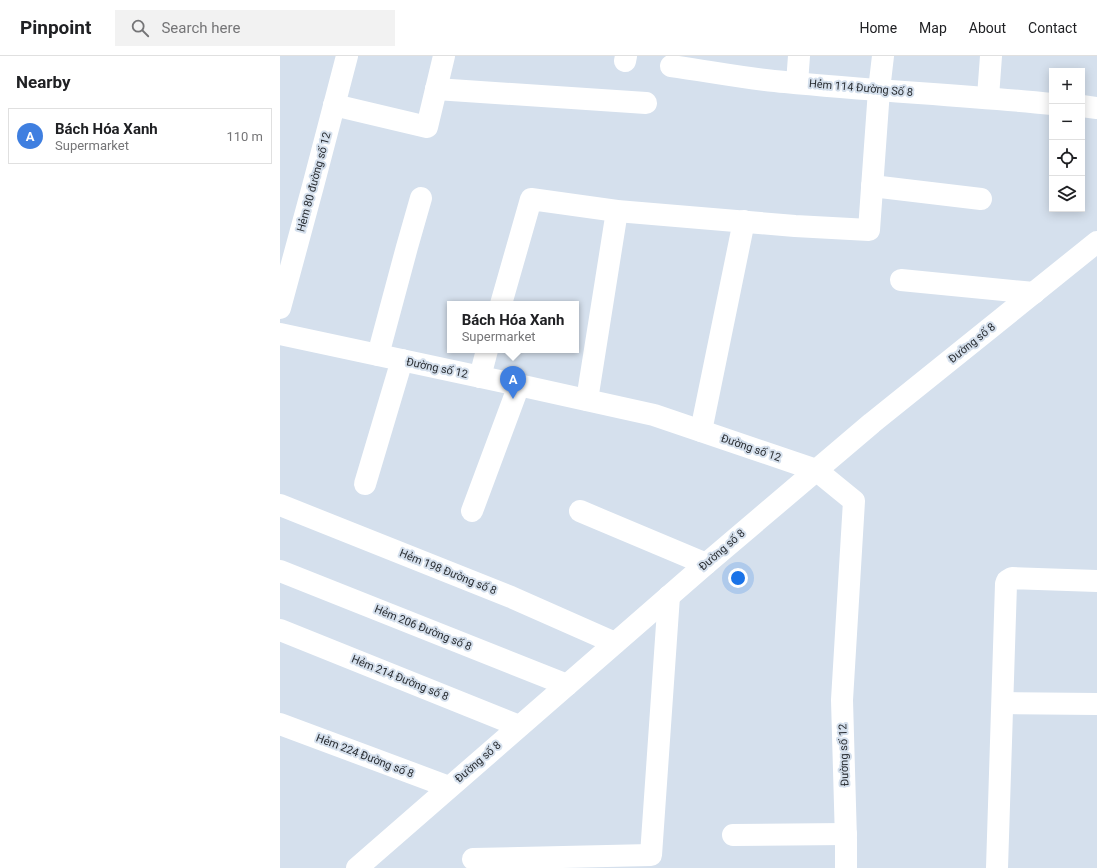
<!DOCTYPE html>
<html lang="en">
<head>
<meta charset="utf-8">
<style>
  :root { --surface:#fff; --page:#f2f2f2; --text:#202124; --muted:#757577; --line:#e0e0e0; --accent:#735329 }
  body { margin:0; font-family:Roboto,sans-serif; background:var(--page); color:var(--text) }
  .controls { position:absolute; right:12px; top:12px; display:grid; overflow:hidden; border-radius:0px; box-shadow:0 2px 10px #0003 }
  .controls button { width:36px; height:36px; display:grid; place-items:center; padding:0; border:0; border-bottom:1px solid var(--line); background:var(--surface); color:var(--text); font:20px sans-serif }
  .you { position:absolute; left:458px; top:522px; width:14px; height:14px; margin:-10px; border:3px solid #fff; border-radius:50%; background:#1a73e8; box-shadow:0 0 0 6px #1a73e833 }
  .badge { display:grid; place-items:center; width:26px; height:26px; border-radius:50%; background:var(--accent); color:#fff; font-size:13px; font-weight:700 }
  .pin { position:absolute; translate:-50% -33px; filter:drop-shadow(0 1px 2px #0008) }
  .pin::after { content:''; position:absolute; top:21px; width:14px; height:12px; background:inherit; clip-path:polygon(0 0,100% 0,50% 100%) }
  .popup { position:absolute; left:167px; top:245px; width:132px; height:52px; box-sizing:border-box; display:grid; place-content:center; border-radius:0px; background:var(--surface); filter:drop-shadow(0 1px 3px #0005); font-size:13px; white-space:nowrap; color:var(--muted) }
  .popup b { font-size:15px; color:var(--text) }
  .popup::after { content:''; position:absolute; left:50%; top:100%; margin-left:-8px; border:8px solid transparent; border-top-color:var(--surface) }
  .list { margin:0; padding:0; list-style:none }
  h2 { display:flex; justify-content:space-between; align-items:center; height:52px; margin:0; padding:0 16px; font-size:17px }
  h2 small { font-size:13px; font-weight:400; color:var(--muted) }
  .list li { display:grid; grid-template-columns:26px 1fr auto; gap:12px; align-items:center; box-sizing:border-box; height:56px; margin:0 8px 8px; padding:0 8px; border:1px solid var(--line); border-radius:0px }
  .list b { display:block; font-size:15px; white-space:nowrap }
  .list p { margin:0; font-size:13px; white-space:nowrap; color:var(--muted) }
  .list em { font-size:13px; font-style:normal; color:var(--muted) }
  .icon { flex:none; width:22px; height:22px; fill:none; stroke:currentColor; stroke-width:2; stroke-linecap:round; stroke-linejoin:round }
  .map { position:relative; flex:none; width:817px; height:812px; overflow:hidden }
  header { display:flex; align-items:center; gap:24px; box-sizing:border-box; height:56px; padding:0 20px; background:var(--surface); border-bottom:1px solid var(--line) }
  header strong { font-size:19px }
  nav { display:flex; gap:22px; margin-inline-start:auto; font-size:14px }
  .search { width:280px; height:36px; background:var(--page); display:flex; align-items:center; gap:10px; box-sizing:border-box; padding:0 14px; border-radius:0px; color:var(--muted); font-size:15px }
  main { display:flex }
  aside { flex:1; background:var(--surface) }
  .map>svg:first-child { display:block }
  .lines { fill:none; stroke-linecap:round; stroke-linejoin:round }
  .minor { stroke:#fff; stroke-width:22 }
  .labels { text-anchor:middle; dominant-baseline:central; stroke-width:4; stroke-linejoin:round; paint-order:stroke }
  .street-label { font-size:11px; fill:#292d32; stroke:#d5e0ed }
</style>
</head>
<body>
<header>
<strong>Pinpoint</strong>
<div class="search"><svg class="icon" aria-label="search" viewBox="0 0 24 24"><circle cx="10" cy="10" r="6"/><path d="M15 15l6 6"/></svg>Search here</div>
<nav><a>Home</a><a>Map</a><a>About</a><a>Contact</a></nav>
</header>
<main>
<aside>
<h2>Nearby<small></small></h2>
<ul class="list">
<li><span class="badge" style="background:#3f7fe0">A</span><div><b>Bách Hóa Xanh</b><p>Supermarket</p></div><em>110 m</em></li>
</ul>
</aside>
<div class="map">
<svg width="817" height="812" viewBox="0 0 817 812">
  <rect width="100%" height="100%" fill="#d5e0ed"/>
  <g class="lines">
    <g class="minor">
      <polyline points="345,5 346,0"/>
      <path d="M 391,10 C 428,15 467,23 505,26 C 594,35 683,39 772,48"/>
      <polyline points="517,27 519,0"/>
      <polyline points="156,33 366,47"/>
      <polyline points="708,41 711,0"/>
      <polyline points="54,49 147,71 164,0"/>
      <polyline points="802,50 817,52"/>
      <polyline points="592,130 701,143"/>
      <polyline points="621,224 754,237"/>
      <polyline points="221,248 251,143 337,155 515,170 589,174 599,34 603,0"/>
      <polyline points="0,252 33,130 67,0"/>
      <polyline points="0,278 234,328 374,359 536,414 574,445 562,644 566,784 566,812"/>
      <polyline points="98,299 127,191 141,142"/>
      <polyline points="200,321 207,294"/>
      <polyline points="307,344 337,155"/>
      <polyline points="421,375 464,165"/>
      <polyline points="85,428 122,304"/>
      <polyline points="0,449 231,541 335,587"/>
      <polyline points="192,455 239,329"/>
      <polyline points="300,455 426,508"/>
      <polyline points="0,515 287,629"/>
      <polyline points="0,574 239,670"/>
      <polyline points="723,647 817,648"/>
      <polyline points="0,668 169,731"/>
      <polyline points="453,779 566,778"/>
      <polyline points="193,803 371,799 389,540"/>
      <polyline points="77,812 426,508 592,367 817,186"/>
      <polyline points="717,812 726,528 727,525 732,522 817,525"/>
    </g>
  </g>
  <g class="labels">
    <g class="street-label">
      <text transform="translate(581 32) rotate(5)">Hẻm 114 Đường Số 8</text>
      <text transform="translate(34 126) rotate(-75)">Hẻm 80 đường số 12</text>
      <text transform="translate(692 287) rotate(-39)">Đường số 8</text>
      <text transform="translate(157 312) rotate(12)">Đường số 12</text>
      <text transform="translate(471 392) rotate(19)">Đường số 12</text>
      <text transform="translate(442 494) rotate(-41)">Đường số 8</text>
      <text transform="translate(168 516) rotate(22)">Hẻm 198 Đường số 8</text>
      <text transform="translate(143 572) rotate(22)">Hẻm 206 Đường số 8</text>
      <text transform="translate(120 622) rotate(22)">Hẻm 214 Đường số 8</text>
      <text transform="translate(564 699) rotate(-92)">Đường số 12</text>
      <text transform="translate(85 700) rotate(21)">Hẻm 224 Đường số 8</text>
      <text transform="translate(198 706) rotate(-41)">Đường số 8</text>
    </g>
  </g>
</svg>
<div class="controls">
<button>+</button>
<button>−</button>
<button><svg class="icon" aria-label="locate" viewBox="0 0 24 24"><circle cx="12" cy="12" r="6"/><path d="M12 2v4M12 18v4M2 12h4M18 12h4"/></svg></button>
<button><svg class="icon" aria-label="layers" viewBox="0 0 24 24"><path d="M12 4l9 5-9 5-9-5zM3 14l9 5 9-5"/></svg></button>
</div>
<div class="you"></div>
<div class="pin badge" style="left:233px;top:343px;background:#3f7fe0">A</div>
<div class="popup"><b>Bách Hóa Xanh</b>Supermarket</div>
</div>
</main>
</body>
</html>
